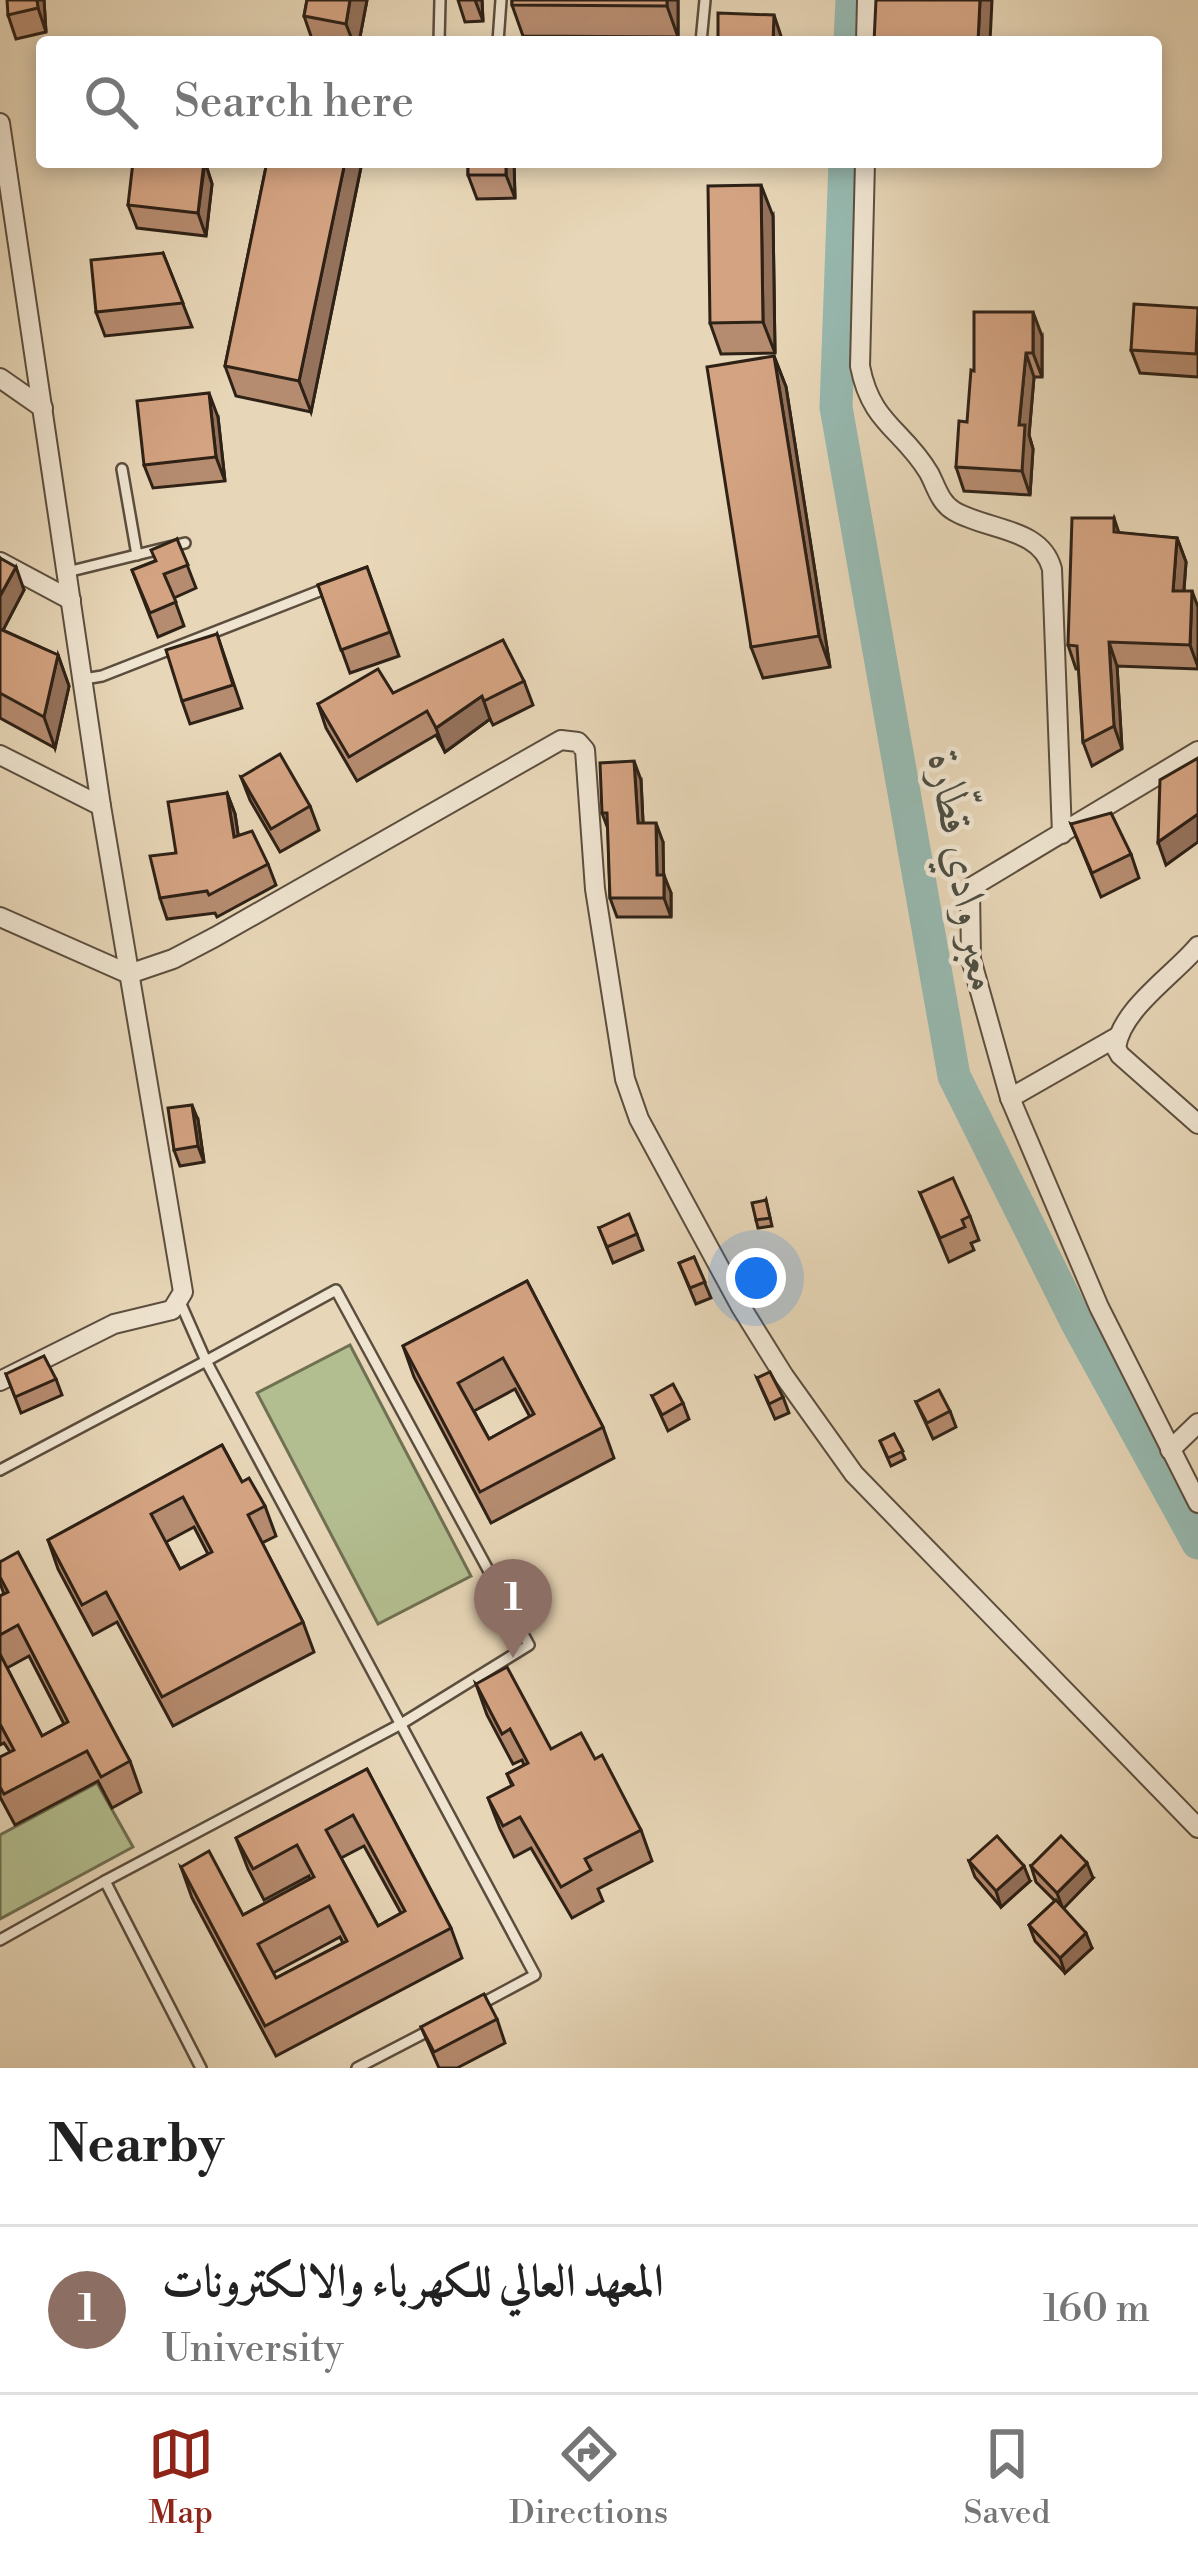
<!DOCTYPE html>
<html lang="en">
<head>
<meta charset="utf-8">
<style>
  :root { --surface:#fff; --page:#f2f2f2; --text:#222; --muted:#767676; --line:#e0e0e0; --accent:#8f2418 }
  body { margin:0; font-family:"Libre Bodoni",Amiri,serif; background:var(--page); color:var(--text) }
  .you { position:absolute; left:756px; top:1278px; width:42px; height:42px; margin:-30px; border:9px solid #fff; border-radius:50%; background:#1a73e8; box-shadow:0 0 0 18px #1a73e833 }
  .badge { display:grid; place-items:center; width:78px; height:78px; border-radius:50%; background:var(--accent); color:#fff; font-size:39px; font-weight:700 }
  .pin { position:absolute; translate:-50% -99px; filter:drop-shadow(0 3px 6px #0008) }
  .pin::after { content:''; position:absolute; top:63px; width:42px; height:36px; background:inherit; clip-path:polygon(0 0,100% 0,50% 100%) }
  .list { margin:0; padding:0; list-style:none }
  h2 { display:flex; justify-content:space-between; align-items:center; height:156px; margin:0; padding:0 48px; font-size:51px }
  h2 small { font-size:39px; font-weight:400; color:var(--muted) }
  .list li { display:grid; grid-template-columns:78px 1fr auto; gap:36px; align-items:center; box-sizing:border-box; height:168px; padding:0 48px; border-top:3px solid var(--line) }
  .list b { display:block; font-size:45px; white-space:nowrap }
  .list p { margin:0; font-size:39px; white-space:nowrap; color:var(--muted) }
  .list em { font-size:39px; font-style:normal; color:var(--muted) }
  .icon { flex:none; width:66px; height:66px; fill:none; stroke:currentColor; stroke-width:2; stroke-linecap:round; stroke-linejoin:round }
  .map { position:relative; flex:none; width:1198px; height:2068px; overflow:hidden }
  .search { position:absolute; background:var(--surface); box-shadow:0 6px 18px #0003; left:36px; right:36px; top:36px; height:132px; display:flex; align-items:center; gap:30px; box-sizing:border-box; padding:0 42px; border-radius:12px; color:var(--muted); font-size:45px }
  .sheet { height:324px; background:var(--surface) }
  nav { display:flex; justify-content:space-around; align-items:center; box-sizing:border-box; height:168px; border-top:3px solid var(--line); background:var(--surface); font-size:33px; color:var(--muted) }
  nav a { display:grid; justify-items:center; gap:6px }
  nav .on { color:var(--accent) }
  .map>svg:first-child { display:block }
  .green { fill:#b3be90; stroke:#707053; stroke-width:3 }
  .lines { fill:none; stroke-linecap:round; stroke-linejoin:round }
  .river { stroke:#97b9b0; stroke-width:33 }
  .service-casing { stroke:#5c4e3e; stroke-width:14 }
  .minor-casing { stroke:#5c4e3e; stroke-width:22 }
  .service { stroke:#efe4d0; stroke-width:9 }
  .minor { stroke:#efe4d0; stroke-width:18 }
  .wall { fill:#b68c70; stroke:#2e2116; stroke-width:3; fill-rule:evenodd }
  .shaded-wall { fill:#94725b; stroke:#2e2116; stroke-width:3 }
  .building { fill:#d4a382; stroke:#2e2116; stroke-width:3; fill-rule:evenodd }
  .labels { text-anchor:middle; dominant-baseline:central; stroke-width:9; stroke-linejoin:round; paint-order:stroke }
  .water-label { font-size:45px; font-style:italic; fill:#4e4f44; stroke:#efe4d0 }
</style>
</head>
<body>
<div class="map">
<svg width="1198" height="2068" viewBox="0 0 1198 2068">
  <rect width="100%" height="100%" fill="#e7d6b7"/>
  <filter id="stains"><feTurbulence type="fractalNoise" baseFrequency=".00167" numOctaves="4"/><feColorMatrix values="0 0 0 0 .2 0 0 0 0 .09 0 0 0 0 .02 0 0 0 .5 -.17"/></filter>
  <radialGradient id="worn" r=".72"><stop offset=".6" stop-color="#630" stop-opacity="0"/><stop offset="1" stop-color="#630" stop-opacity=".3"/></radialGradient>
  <g class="green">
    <polygon points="350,1345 471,1576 378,1624 257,1393"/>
    <polygon points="97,1783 133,1847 0,1919 0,1835"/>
  </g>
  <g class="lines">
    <g class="river">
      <polyline points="850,42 852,0"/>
      <polyline points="845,162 836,407 954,1076 1076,1321 1198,1543"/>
    </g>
    <defs>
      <g id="service">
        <polyline points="439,42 440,0"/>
        <polyline points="498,42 501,0"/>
        <polyline points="701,42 705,0"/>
        <polyline points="122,469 137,555"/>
        <polyline points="67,572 185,543"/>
        <polyline points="84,679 102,676 327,588"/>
        <polyline points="0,1470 206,1361 535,1975 479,2005"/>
        <polyline points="105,1881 401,1724 529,1645 336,1290 206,1361 180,1302"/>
        <polyline points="0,1940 105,1881 201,2068"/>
        <polyline points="357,2068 432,2029"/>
      </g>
      <g id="minor">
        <polyline points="866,42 867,0"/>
        <polyline points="0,123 101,806 183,1292 172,1310 114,1324 0,1381"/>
        <path d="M 865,162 L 860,366 C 871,424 903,429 929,473 C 936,486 940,503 954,511 C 988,531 1041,527 1052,569 L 1062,834"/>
        <polyline points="0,378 43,408"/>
        <polyline points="0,562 71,600"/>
        <polyline points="1198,751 970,888 971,959 1010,1098 1099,1307 1198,1503"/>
        <polyline points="0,755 101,806"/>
        <polyline points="0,917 129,974 173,959 215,937 561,740 578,742 585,750 595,889 625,1079 639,1119 741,1307 784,1376 854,1474 1198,1828"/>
        <path d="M 1198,946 C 1174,975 1121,1009 1116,1048 L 1120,1055 L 1198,1124"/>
        <polyline points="1010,1098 1117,1037"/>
        <polyline points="1170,1450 1198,1423"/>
      </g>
    </defs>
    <use href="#service" class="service-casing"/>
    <use href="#minor" class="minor-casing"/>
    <use href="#service" class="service"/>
    <use href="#minor" class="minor"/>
  </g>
  <g class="wall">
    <polygon points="44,0 46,32 16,39 8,15"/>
    <polygon points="307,0 367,0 359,42 313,42 304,16"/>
    <polygon points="458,0 482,0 483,21 465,22"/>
    <polygon points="512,0 678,0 678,37 523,36 512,5"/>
    <polygon points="205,162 212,184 206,236 137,228 128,205"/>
    <polygon points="267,162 362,162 311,412 236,396 225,366"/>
    <polygon points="468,162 514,162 515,198 477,199 468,175"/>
    <polygon points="773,216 775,353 721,354 710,323"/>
    <polygon points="163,253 192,327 105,336 96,312"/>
    <polygon points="1198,308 1198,377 1140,373 1131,350"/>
    <polygon points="1042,336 1042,377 1034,377 1029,435 1033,449 1030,495 964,491 956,467 967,422"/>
    <polygon points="774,356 786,387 830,667 763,678 751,647"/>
    <polygon points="218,417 225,481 153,488 144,465"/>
    <polygon points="1114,518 1119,533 1177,538 1186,562 1184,591 1198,607 1198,669 1117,666 1122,749 1092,766 1083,742 1079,669 1076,669 1068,645"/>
    <polygon points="177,539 196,588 174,598 184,626 158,637 132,570 155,561"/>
    <polygon points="0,558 24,590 3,630 58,655 69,686 55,748 0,718"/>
    <polygon points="367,567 399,656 350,673 318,585"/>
    <polygon points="217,634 242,708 190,724 182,701"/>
    <polygon points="524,681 533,705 493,725 490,719 445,752 436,735 357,781 326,728 318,704 393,693"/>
    <polygon points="241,777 310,806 319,830 280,852 250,800"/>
    <polygon points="641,780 643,823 663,842 663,875 671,893 671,917 617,917 610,898 608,829 602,813"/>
    <polygon points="227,793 235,814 238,835 268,864 276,885 217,917 215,913 167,919 160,898 176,853"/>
    <polygon points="1071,824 1131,854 1139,878 1101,897"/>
    <polygon points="198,1120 204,1162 180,1166 174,1150"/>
    <polygon points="920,1193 970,1216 979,1240 971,1243 974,1250 949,1262"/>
    <polygon points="766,1200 772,1226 758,1228 756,1220"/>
    <polygon points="599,1228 637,1234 643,1250 613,1263"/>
    <polygon points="694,1257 711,1298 696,1304 679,1263"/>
    <path d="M 527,1281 L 603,1427 L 614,1458 L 491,1523 L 414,1377 L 403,1346 ZM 515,1389 L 530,1417 L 489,1439 L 474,1411 Z"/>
    <polygon points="6,1374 56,1379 62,1395 21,1413"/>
    <polygon points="757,1378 783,1397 789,1413 775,1419"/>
    <polygon points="652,1396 683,1403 689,1419 668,1431"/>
    <polygon points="916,1402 950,1411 956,1427 933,1439"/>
    <polygon points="894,1434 905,1459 891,1466 880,1441"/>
    <path d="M 222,1445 L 242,1482 L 265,1506 L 276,1536 L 262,1543 L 303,1622 L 314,1652 L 173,1726 L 117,1622 L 93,1635 L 58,1569 L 48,1540 ZM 194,1527 L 208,1554 L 180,1569 L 166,1542 Z"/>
    <path d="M 0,1562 L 130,1761 L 141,1792 L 112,1808 L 98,1781 L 15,1825 L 0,1797 L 0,1787 L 10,1752 L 4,1743 L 0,1745 L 0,1596 L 4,1594 L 0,1583 ZM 29,1656 L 64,1724 L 42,1736 L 7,1668 Z"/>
    <polygon points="476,1684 551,1749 595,1759 641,1830 652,1861 598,1889 603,1901 572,1918 531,1848 514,1857 500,1829 488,1798 512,1786 507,1774 524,1765 522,1760 513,1764 487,1715"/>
    <path d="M 367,1769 L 451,1928 L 462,1958 L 276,2056 L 192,1898 L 181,1867 L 243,1915 L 310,1879 L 309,1876 L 264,1900 L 248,1869 L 236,1838 ZM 364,1846 L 401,1913 L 378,1926 L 341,1858 ZM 340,1937 L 343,1943 L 276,1978 L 273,1973 Z"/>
    <polygon points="969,1861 1030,1881 1001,1907 975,1877"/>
    <polygon points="1031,1866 1093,1878 1063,1908 1092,1948 1065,1973 1035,1941 1029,1925 1055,1901 1036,1882"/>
    <polygon points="497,2019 505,2043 457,2068 439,2068 421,2027"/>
  </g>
  <g class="shaded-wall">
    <polygon points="37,0 44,0 46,32 38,8"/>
    <polygon points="350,0 367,0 359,42 353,42 346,24"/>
    <polygon points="475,0 482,0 483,21"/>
    <polygon points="667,0 678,0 678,37 667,6"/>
    <polygon points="980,0 992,0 990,42 978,42"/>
    <polygon points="774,15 783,42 773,42"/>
    <polygon points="205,162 212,184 206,236 198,213"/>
    <polygon points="345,162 362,162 311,412 299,381"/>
    <polygon points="506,162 514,162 515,198 506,175"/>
    <polygon points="761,185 773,216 775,353 763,322"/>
    <polygon points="1033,312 1042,336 1042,377 1033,353"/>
    <polygon points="1026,353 1034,377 1029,435 1033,449 1030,495 1022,471 1019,425"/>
    <polygon points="774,356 786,387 830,667 819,636"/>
    <polygon points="209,393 218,417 225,481 216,457"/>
    <polygon points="1177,538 1186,562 1182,614 1173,591"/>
    <polygon points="16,567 24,590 0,636 0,596"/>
    <polygon points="1192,591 1198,607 1198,667 1190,645"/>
    <polygon points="1109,642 1117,666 1122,749 1114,726"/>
    <polygon points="58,655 69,686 55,748 44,717"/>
    <polygon points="482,696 490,719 445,752 436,728"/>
    <polygon points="634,761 641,780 644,842 638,823"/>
    <polygon points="227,793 235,814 242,859 234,837"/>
    <polygon points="1198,814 1198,842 1166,865 1158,842"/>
    <polygon points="656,823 663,842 664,893 657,875"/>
    <polygon points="664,875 671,893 671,917 664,898"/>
    <polygon points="192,1105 198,1120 204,1162 198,1146"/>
    <polygon points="1087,1863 1093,1878 1063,1909 1057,1893"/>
    <polygon points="1024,1866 1030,1881 1001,1907 996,1891"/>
    <polygon points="1086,1933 1092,1948 1065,1973 1060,1958"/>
  </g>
  <g class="building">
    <polygon points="7,0 37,0 38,8 8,15"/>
    <polygon points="307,0 350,0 346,24 304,16"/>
    <polygon points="512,0 667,0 667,6 512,5"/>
    <polygon points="876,0 980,0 978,42 874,42"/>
    <polygon points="718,13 774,15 773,42 718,42"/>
    <polygon points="133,162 204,162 198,213 128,205"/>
    <polygon points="267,162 345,162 299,381 225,366"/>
    <rect x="468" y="162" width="38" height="13"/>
    <polygon points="761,185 763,322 710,323 708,186"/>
    <polygon points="163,253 183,303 96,312 91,260"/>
    <polygon points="1134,304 1198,308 1196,354 1131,350"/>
    <polygon points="974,312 1033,312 1033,353 1026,353 1019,425 1025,425 1022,471 956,467 959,421 967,422 971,370 974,371"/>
    <polygon points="774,356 819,636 751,647 707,367"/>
    <polygon points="209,393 216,457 144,465 137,401"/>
    <polygon points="1072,518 1114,518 1114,532 1177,538 1173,591 1192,591 1190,645 1109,642 1114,726 1083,742 1077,646 1068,645"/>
    <polygon points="177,539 188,565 164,574 176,602 150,613 132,570 156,561 151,550"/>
    <polygon points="0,558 16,567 0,596"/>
    <polygon points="367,567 390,632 341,650 318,585"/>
    <polygon points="0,629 58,655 44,717 0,693"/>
    <polygon points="217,634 233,685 182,701 166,650"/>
    <polygon points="503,640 524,681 484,701 482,696 436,728 427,711 349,757 318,704 378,669 393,693"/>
    <polygon points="280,754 310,806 271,829 241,777"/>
    <polygon points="1198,758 1198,814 1158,842 1160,780"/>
    <polygon points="634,761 638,823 656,823 657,875 664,875 664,898 610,898 607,813 602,813 600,763"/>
    <polygon points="227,793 234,837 252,831 268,864 209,895 207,891 160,898 150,856 176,853 168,802"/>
    <polygon points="1111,813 1131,854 1092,873 1071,824"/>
    <polygon points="192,1105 198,1146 174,1150 168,1108"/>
    <polygon points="953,1178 970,1216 962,1220 965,1227 940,1238 920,1193"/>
    <polygon points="766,1200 770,1218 756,1220 752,1203"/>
    <polygon points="629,1214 637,1234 607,1247 599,1228"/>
    <polygon points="694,1257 705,1282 690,1288 679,1263"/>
    <path d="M 527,1281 L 603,1427 L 480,1492 L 403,1346 ZM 503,1358 L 534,1414 L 489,1439 L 458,1383 Z"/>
    <polygon points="44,1356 56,1379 15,1397 6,1374"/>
    <polygon points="770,1372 783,1397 769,1404 757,1378"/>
    <polygon points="673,1384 683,1403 662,1415 652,1396"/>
    <polygon points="939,1390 950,1411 927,1423 916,1402"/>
    <polygon points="894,1434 903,1451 888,1458 880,1441"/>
    <path d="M 222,1445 L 242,1482 L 249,1478 L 265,1506 L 248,1515 L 303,1622 L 162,1697 L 106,1592 L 82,1605 L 48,1540 ZM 183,1497 L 212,1552 L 180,1569 L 151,1514 Z"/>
    <polygon points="18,1552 130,1761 101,1777 87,1751 4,1794 0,1787 0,1757 14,1750 0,1724 0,1654 42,1736 68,1722 18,1625 0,1635 0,1596 8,1592 0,1577 0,1562"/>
    <polygon points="507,1667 551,1749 581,1733 595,1759 602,1755 641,1830 585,1859 591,1870 561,1887 520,1817 503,1826 488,1798 513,1785 507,1774 528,1763 510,1729 502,1734 476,1684"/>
    <path d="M 367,1769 L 451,1928 L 265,2026 L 181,1867 L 209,1851 L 243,1915 L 314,1877 L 297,1845 L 253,1869 L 236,1838 ZM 353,1815 L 405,1911 L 378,1926 L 326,1830 ZM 329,1906 L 347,1941 L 276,1978 L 258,1944 Z"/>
    <polygon points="997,1836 1024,1866 996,1891 969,1861"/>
    <polygon points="1061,1836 1087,1863 1057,1893 1031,1866"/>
    <polygon points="1056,1900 1086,1933 1060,1958 1029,1925"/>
    <polygon points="484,1994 497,2019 434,2052 421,2027"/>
  </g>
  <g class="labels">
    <g class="water-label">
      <text transform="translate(963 873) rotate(80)">معبر وادي قطّارة</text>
    </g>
  </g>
  <rect width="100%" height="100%" filter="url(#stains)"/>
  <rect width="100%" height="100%" fill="url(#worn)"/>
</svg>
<div class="you"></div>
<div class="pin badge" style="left:513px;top:1658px;background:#8d6e63">1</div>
<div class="search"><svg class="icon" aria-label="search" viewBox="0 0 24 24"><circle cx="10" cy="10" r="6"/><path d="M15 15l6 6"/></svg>Search here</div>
</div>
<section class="sheet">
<h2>Nearby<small></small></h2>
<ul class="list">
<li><span class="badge" style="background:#8d6e63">1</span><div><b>المعهد العالي للكهرباء والالكترونات</b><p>University</p></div><em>160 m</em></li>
</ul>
</section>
<nav>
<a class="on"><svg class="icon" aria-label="map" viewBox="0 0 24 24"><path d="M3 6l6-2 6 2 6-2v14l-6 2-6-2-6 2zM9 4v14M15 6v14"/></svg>Map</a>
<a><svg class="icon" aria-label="directions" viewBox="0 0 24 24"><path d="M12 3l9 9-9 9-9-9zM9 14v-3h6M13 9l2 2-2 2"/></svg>Directions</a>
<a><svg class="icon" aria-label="saved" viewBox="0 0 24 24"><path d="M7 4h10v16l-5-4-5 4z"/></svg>Saved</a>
</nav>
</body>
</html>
